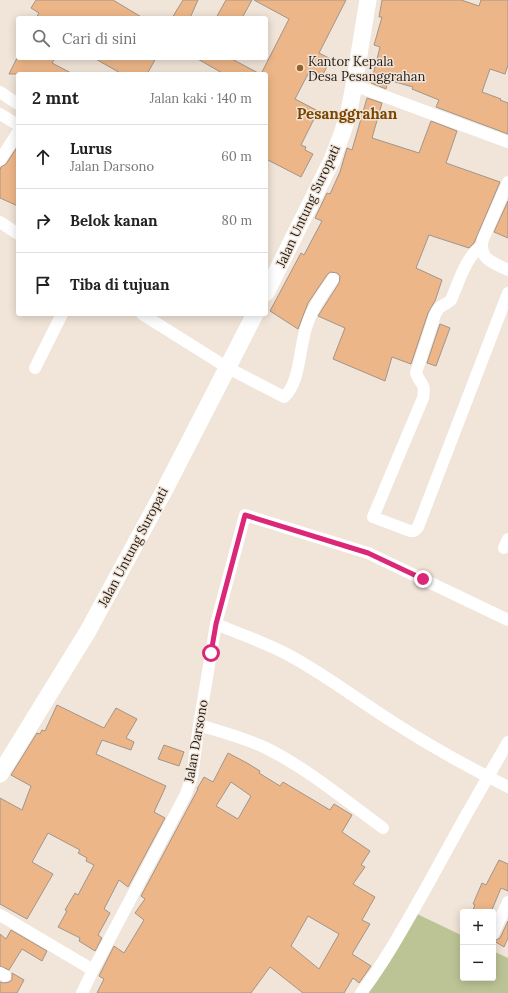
<!DOCTYPE html>
<html lang="id">
<head>
<meta charset="utf-8">
<style>
  :root { --surface:#fff; --page:#f6f6f6; --text:#222; --muted:#767676; --line:#e0e0e0 }
  body { margin:0; font-family:Lora,serif; background:var(--page); color:var(--text) }
  .controls { position:absolute; right:12px; bottom:12px; display:grid; overflow:hidden; border-radius:4px; box-shadow:0 2px 10px #0003 }
  .controls button { width:36px; height:36px; display:grid; place-items:center; padding:0; border:0; border-bottom:1px solid var(--line); background:var(--surface); color:var(--text); font:20px sans-serif }
  .stop { position:absolute; width:12px; height:12px; margin:-9px; border:3px solid #db2777; border-radius:50%; background:#fff }
  .stop.end { background:#db2777; border-color:#fff; box-shadow:0 1px 4px #0008 }
  .list { margin:0; padding:0; list-style:none }
  h2 { display:flex; justify-content:space-between; align-items:center; height:52px; margin:0; padding:0 16px; font-size:17px }
  h2 small { font-size:13px; font-weight:400; color:var(--muted) }
  .list li { display:grid; grid-template-columns:26px 1fr auto; gap:12px; align-items:center; box-sizing:border-box; height:64px; padding:0 16px; border-top:1px solid var(--line) }
  .list b { display:block; font-size:15px; white-space:nowrap }
  .list p { margin:0; font-size:13px; white-space:nowrap; color:var(--muted) }
  .list em { font-size:13px; font-style:normal; color:var(--muted) }
  .icon { flex:none; width:22px; height:22px; fill:none; stroke:currentColor; stroke-width:2; stroke-linecap:round; stroke-linejoin:round }
  .map { position:relative; flex:none; width:508px; height:993px; overflow:hidden }
  .search { position:absolute; background:var(--surface); box-shadow:0 2px 10px #0003; left:16px; top:16px; width:252px; height:44px; display:flex; align-items:center; gap:10px; box-sizing:border-box; padding:0 14px; border-radius:4px; color:var(--muted); font-size:15px }
  .panel { position:absolute; background:var(--surface); box-shadow:0 2px 10px #0003; left:16px; top:72px; width:252px; height:244px; border-radius:4px }
  .map>svg:first-child { display:block }
  .green { fill:#bcc496 }
  .building { fill:#edb688; stroke:#a1958a; fill-rule:evenodd }
  .lines { fill:none; stroke-linecap:round; stroke-linejoin:round }
  .street { stroke:#fff; stroke-width:12 }
  .secondary { stroke:#fff; stroke-width:17 }
  .route { stroke:#db2777; stroke-width:5 }
  .poi-dot { fill:#99611c; stroke:#f1e4d8; stroke-width:1.5 }
  .labels { text-anchor:middle; dominant-baseline:central; stroke-width:3; stroke-linejoin:round; paint-order:stroke }
  .poi-label { font-size:13px; fill:#1e1915; stroke:#f1e4d8; text-anchor:start }
  .street-label { font-size:13px; fill:#1e1915; stroke:#f1e4d8 }
  .quarter-label { font-size:15px; font-weight:bold; fill:#794700; stroke:#f1e4d8 }
</style>
</head>
<body>
<div class="map">
<svg width="508" height="993" viewBox="0 0 508 993">
  <rect width="100%" height="100%" fill="#f1e4d8"/>
  <polygon class="green" points="415,913 463,936 463,978 493,978 493,951 508,958 508,993 366,993"/>
  <g class="building">
    <polygon points="36,0 113,0 143,18 36,18 39,13 31,8"/>
    <polygon points="183,0 198,0 190,18 172,18"/>
    <polygon points="226,0 252,0 242,18 216,18"/>
    <polygon points="254,0 346,0 319,53 331,59 321,78 309,72 295,99 318,111 301,145 306,147 305,150 313,154 301,177 266,159 266,74 261,74 289,19"/>
    <polygon points="382,0 461,0 479,6 481,0 508,0 508,65 505,74 490,69 482,92 501,99 500,100 508,103 508,134 436,107 439,100 412,89 413,87 388,80 386,89 371,83 380,47 374,45 382,17 379,17"/>
    <polygon points="17,58 55,58 52,63 73,74 9,74"/>
    <polygon points="94,58 156,58 147,74 122,74"/>
    <polygon points="196,58 230,58 260,74 224,74"/>
    <polygon points="367,98 382,103 372,138 419,153 431,121 457,131 446,163 500,182 474,243 469,248 429,235 416,268 442,280 435,301 428,313 411,364 392,357 385,381 333,359 345,328 318,316 339,283 340,276 337,273 330,272 327,275 308,303 298,329 270,311 301,253 304,255 322,221 315,218 327,193 330,194 340,172 347,148 352,150"/>
    <polygon points="18,146 18,206 0,198 0,170 1,167 6,164"/>
    <polygon points="508,201 508,238 494,232"/>
    <polygon points="440,324 450,328 436,366 427,363"/>
    <polygon points="57,705 104,728 116,708 137,719 126,738 134,742 131,750 102,740 96,754 166,786 154,812 165,818 128,887 119,880 104,909 110,913 98,935 102,938 95,951 79,941 80,938 58,927 67,911 65,910 75,893 78,895 94,865 86,861 87,858 78,853 80,850 48,833 32,862 53,874 27,919 0,904 0,798 22,810 31,786 11,775 37,733 40,734 42,730 45,731"/>
    <polygon points="164,745 184,752 179,766 158,759"/>
    <path d="M 228,753 L 247,763 L 260,771 L 259,773 L 280,786 L 283,782 L 330,810 L 334,804 L 352,815 L 342,832 L 370,851 L 361,865 L 365,867 L 353,884 L 375,897 L 362,920 L 370,924 L 352,954 L 371,966 L 359,983 L 353,978 L 344,993 L 303,993 L 270,967 L 251,993 L 97,993 L 104,979 L 99,976 L 114,946 L 124,953 L 144,920 L 135,913 L 145,899 L 141,896 L 198,789 L 197,789 L 204,777 L 213,782 ZM 231,782 L 251,796 L 238,819 L 216,806 ZM 308,916 L 339,934 L 319,969 L 291,946 Z"/>
    <polygon points="499,860 508,864 508,891 501,888 491,912 472,912 475,905 473,904 482,883 486,885"/>
    <polygon points="508,921 508,938 504,947 494,941 500,938"/>
    <polygon points="11,930 47,951 42,961 22,949 9,970 0,966 0,934 6,939"/>
    <polygon points="12,973 24,980 17,993 0,993 0,982 4,983 9,982 12,980"/>
  </g>
  <g class="lines">
    <g class="street">
      <polyline points="354,85 508,142"/>
      <polyline points="0,92 18,104"/>
      <polyline points="0,114 18,125"/>
      <polyline points="0,160 18,132"/>
      <path d="M 508,182 L 483,239 C 478,259 492,262 508,270"/>
      <polyline points="0,222 18,234"/>
      <path d="M 481,247 C 466,256 458,284 451,300 C 443,307 439,304 435,315 L 416,373 C 420,385 426,382 423,398 L 373,517 L 410,531 L 414,531 L 418,527 L 508,293"/>
      <path d="M 142,314 L 228,368 L 284,397 C 301,382 299,346 307,325 C 312,308 323,294 333,279"/>
      <polyline points="35,368 62,314"/>
      <polyline points="504,548 508,539"/>
      <path d="M 216,624 C 242,635 270,644 294,658 C 330,678 362,703 396,724 C 432,747 470,768 508,787"/>
      <path d="M 199,725 C 221,732 245,738 266,748 C 308,769 345,800 383,828"/>
      <polyline points="0,915 93,970"/>
      <polyline points="493,934 508,902"/>
      <polyline points="0,973 5,976"/>
      <polyline points="82,993 93,970 186,794 192,776 199,725 216,624 245,515 368,553 508,620"/>
      <path d="M 361,993 C 386,960 406,923 427,886 C 453,838 480,790 508,742"/>
    </g>
    <g class="secondary">
      <polyline points="266,293 332,160 343,131 349,111 354,85 368,0"/>
      <polyline points="0,774 88,631 164,491 255,314"/>
    </g>
  </g>
  <g class="lines">
    <polyline class="route" points="211,653 216,624 245,515 368,553 423,579"/>
  </g>
  <circle class="poi-dot" cx="300" cy="68" r="4"/>
  <g class="labels">
    <g class="poi-label">
      <text x="308" y="61">Kantor Kepala<tspan x="308" dy="15">Desa Pesanggrahan</tspan></text>
    </g>
    <g class="street-label">
      <text transform="translate(308 206) rotate(-65)">Jalan Untung Suropati</text>
      <text transform="translate(133 547) rotate(-62)">Jalan Untung Suropati</text>
      <text transform="translate(196 741) rotate(-80)">Jalan Darsono</text>
    </g>
    <g class="quarter-label">
      <text x="347" y="113">Pesanggrahan</text>
    </g>
  </g>
</svg>
<div class="controls">
<button>+</button>
<button>−</button>
</div>
<div class="stop" style="left:211px;top:653px"></div>
<div class="stop end" style="left:423px;top:579px"></div>
<div class="search"><svg class="icon" aria-label="search" viewBox="0 0 24 24"><circle cx="10" cy="10" r="6"/><path d="M15 15l6 6"/></svg>Cari di sini</div>
<section class="panel">
<h2>2 mnt<small>Jalan kaki · 140 m</small></h2>
<ul class="list">
<li><svg class="icon" aria-label="ahead" viewBox="0 0 24 24"><path d="M12 20V5M6 11l6-6 6 6"/></svg><div><b>Lurus</b><p>Jalan Darsono</p></div><em>60 m</em></li>
<li><svg class="icon" aria-label="right" viewBox="0 0 24 24"><path d="M7 20v-9h11M14 6l5 5-5 5"/></svg><div><b>Belok kanan</b></div><em>80 m</em></li>
<li><svg class="icon" aria-label="arrive" viewBox="0 0 24 24"><path d="M6 21V4h12l-3 4 3 4H6"/></svg><div><b>Tiba di tujuan</b></div></li>
</ul>
</section>
</div>
</body>
</html>
